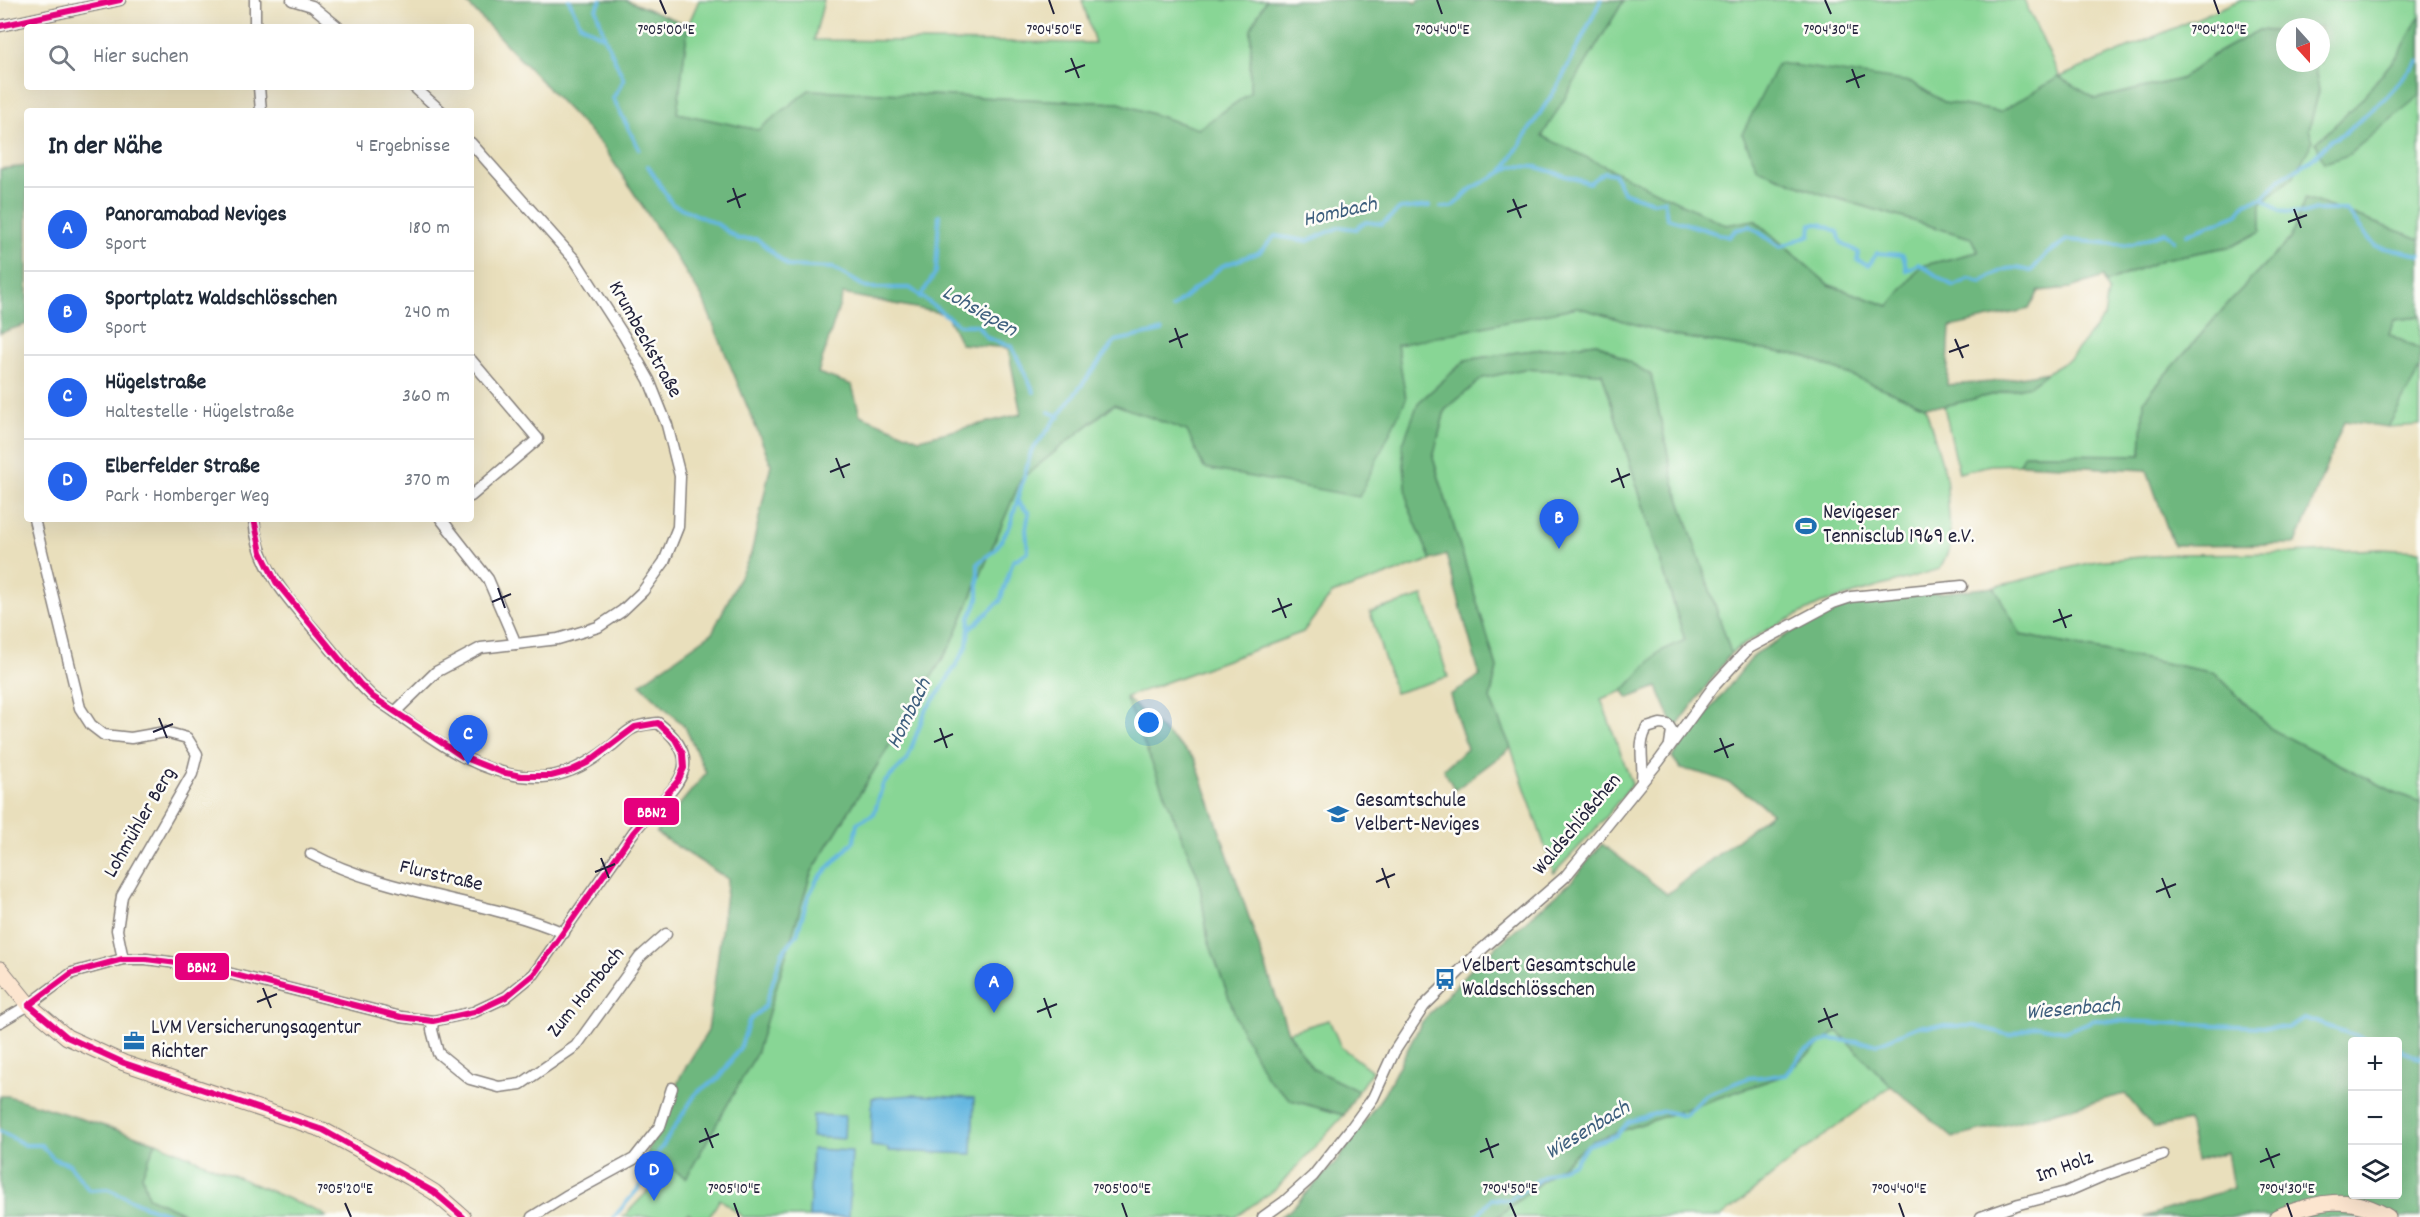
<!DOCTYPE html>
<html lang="de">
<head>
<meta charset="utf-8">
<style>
  :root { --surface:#fff; --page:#f6f6f7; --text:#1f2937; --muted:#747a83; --line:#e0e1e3; --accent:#2563eb }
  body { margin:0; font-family:Dekko,sans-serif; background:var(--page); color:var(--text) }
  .controls { position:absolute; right:18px; bottom:18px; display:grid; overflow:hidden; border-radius:6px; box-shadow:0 6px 24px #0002 }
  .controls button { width:54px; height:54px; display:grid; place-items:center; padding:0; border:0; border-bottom:2px solid var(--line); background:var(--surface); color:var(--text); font:30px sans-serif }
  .compass { position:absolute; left:2276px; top:18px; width:54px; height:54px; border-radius:50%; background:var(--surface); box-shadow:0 6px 24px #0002; rotate:159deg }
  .you { position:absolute; left:1149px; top:723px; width:21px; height:21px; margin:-15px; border:4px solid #fff; border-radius:50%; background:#1a73e8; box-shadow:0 0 0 9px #1a73e833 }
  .badge { display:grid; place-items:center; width:39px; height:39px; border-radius:50%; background:var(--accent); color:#fff; font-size:20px; font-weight:700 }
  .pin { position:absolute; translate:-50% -50px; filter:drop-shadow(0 2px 3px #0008) }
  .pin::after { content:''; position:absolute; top:32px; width:21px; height:18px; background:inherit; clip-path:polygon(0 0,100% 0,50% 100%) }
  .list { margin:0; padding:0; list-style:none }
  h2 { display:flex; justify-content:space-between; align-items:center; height:78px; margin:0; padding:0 24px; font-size:26px }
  h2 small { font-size:20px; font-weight:400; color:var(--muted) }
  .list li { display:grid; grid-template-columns:39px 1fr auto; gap:18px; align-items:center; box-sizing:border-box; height:84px; padding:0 24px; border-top:2px solid var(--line) }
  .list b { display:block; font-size:22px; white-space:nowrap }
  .list p { margin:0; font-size:20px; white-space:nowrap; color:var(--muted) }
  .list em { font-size:20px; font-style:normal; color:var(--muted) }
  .icon { flex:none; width:33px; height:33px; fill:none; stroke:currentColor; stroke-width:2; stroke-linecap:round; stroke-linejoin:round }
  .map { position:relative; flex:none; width:2420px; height:1217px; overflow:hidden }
  .search { position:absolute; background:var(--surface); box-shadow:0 6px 24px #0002; left:24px; top:24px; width:450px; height:66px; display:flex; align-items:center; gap:15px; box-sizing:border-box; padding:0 21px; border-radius:6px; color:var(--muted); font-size:22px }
  .panel { position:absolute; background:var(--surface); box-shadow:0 6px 24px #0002; left:24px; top:108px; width:450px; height:414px; border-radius:6px }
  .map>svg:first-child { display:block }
  .green { fill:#88d695; stroke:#557c68; stroke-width:1.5 }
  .forest { fill:#6eb77e; stroke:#486c5c; stroke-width:1.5; fill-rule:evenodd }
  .water { fill:#65b7e0; stroke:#446c8e; stroke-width:1.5 }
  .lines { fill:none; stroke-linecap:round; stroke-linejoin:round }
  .stream { stroke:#65b7e0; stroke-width:4 }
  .minor-casing { stroke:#86807c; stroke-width:13 }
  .secondary-casing { stroke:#86807c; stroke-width:17 }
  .minor { stroke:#fff; stroke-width:10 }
  .secondary { stroke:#fce5cf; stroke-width:15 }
  .bus-1-casing { stroke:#fdfcf7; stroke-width:10 }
  .bus-1 { stroke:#e5007d; stroke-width:6 }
  .ticks { fill:none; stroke:#22223b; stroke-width:2 }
  .labels { text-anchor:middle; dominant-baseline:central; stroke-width:5; stroke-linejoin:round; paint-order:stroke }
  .street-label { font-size:21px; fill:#22223b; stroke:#fdfcf7 }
  .poi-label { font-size:21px; fill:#22223b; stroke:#fdfcf7; text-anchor:start }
  .water-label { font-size:22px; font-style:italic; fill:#3d5e7d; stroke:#fdfcf7 }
  .ticks-label { font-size:15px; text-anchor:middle; fill:#22223b; stroke:#fdfcf7; stroke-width:5; stroke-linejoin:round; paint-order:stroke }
  .line-badge { stroke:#fdfcf7; stroke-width:2 }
  .badge-label { font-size:16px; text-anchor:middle; font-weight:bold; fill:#fff }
</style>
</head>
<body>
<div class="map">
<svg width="2420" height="1217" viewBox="0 0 2420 1217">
  <rect width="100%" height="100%" fill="#fdfcf7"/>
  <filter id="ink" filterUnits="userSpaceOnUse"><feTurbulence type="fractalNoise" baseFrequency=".0167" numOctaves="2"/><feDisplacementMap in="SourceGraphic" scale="12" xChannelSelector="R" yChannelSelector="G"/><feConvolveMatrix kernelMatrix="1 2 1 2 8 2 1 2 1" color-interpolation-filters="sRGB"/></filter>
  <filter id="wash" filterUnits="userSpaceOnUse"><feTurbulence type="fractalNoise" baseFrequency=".008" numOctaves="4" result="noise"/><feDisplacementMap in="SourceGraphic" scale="24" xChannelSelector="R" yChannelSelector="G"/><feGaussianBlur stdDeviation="1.35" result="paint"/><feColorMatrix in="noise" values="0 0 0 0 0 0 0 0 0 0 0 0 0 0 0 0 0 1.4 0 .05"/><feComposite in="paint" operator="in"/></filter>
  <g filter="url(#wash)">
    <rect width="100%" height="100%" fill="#e9dfbc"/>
    <g class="green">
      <polygon points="699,0 824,0 814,40 1095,43 1082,0 1266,0 1251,29 1250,93 1198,129 1119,103 809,90 758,130 677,113 688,25"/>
      <polygon points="1624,0 2024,0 2060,77 2240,0 2420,0 2420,239 2305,198 2290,239 2231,300 2144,400 2141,455 2024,454 2020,464 1990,465 1959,473 1944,406 2029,386 2048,372 2070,359 2104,317 2108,292 2105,283 2164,259 2233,246 2261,203 2293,177 2309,129 2319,91 2314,63 2321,63 2321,27 2285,27 2285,32 2259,30 2215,54 2181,79 2096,99 2059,77 2001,112 1944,102 1911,82 1758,169 1819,193 1971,238 1978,252 1921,266 1889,306 1829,285 1755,220 1726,225 1541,136"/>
      <polygon points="1577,307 1675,336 1804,356 1925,406 1946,476 1951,545 1940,569 1820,604 1765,631 1731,653 1674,483 1651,375 1597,343 1518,352 1466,360 1418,403 1408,505 1431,560 1332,594 1303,632 1126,697 1199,879 1208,940 1267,1078 1291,1100 1344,1115 1276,1189 1235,1217 743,1217 720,1199 709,1217 695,1217 688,1213 682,1217 623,1217 653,1186 638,1177 647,1153 686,1178 756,1054 811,873 951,645 1021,479 1115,404 1187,431 1406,399 1397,345"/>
      <polygon points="2420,317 2420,350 2389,334 2393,320"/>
      <polygon points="2420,368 2420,425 2388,427"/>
      <polygon points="1524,369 1602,373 1685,641 1659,652 1623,691 1601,699 1632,784 1593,832 1554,873 1511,748 1490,699 1497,668 1433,458 1445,410 1482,378"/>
      <polygon points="2380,549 2420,551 2420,802 2396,793 2271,729 2215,673 2021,635 1994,587 2096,561 2175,554 2289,553"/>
      <polygon points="1423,596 1448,677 1395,693 1370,612"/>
      <polygon points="1329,1020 1341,1047 1372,1071 1358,1091 1313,1069 1288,1032"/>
      <polygon points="1837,1031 1891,1086 1802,1152 1721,1217 1498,1217 1592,1141 1782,1076"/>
      <polygon points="156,1142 321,1213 327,1217 248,1217 247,1215 245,1217 186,1217 186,1214 148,1197 142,1175"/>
    </g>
    <g class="forest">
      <path d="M 464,0 L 626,0 L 688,25 L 677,113 L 758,130 L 809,90 L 1119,103 L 1198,129 L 1250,93 L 1251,29 L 1266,0 L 1411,0 L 1416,3 L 1420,0 L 1624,0 L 1542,136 L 1726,225 L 1754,220 L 1829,285 L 1889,306 L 1921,266 L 1978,252 L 1971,238 L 1819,193 L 1758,169 L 1742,134 L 1778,63 L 1911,82 L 1944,102 L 2000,112 L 2059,77 L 2096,99 L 2181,79 L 2215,54 L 2259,30 L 2285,32 L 2285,63 L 2314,63 L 2319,91 L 2309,129 L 2313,141 L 2293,177 L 2261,203 L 2261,231 L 2233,246 L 2164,259 L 2105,283 L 2103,277 L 2071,288 L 2039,291 L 2029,309 L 1950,327 L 1947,385 L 1992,382 L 2048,372 L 2029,386 L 1944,406 L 1925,406 L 1804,356 L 1675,336 L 1577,307 L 1397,345 L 1406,399 L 1359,497 L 1204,468 L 1187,431 L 1114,404 L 1021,479 L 951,645 L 811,873 L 756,1054 L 686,1178 L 647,1153 L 682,1073 L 708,1031 L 728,879 L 656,833 L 706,773 L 685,727 L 640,684 L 712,633 L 751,554 L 771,464 L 702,297 L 603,146 ZM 843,294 L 946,314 L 961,344 L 1008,348 L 1021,414 L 919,439 L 860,415 L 852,385 L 818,373 Z"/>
      <polygon points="2420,15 2420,95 2348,155 2324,163 2316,143 2358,103 2400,52"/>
      <polygon points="27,166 27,324 0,333 0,169"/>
      <polygon points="2305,198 2420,239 2420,317 2393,320 2389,334 2420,350 2420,368 2388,427 2344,421 2296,544 2173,545 2147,470 2020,464 2024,454 2141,455 2144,400 2231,300 2290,239"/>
      <polygon points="1597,343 1651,375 1674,483 1731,653 1675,729 1657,687 1628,698 1623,691 1659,652 1685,640 1602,373 1524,369 1483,378 1445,410 1433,458 1497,668 1490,699 1511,748 1455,790 1443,769 1467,749 1450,695 1480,676 1446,555 1431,560 1408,505 1402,446 1418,403 1466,360 1518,352"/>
      <path d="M 1994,587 L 2021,635 L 2215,673 L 2271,729 L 2396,793 L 2420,802 L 2420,1217 L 2144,1217 L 2233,1188 L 2227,1152 L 2196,1161 L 2188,1121 L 2153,1128 L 2125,1094 L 1953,1138 L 1891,1086 L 1837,1031 L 1782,1076 L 1592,1141 L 1497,1217 L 1279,1217 L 1289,1211 L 1338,1160 L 1384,1094 L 1422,1022 L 1473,967 L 1570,883 L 1602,844 L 1667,894 L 1771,813 C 1743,787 1718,775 1681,769 L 1672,757 L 1755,654 L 1830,609 L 1851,602 ZM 2352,1042 L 2398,1042 L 2398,1194 L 2352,1194 Z"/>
      <polygon points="1125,697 1195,759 1288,1032 1313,1069 1358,1091 1344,1115 1291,1100 1267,1078 1238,1023 1208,940 1199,879"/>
      <polygon points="0,1096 8,1096 156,1142 142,1175 148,1197 186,1214 186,1217 0,1217"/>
    </g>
    <g class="water">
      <polygon points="913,1095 974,1098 972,1154 888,1151 888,1148 871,1146 872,1098"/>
      <polygon points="813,1115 845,1116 844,1139 812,1137"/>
      <polygon points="812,1149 852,1151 849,1217 809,1217"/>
    </g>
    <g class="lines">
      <g class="stream">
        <polyline points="569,0 580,24 605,38 624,80 613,98 639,149"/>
        <polyline points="601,0 596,9 605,38"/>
        <polyline points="648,166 672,204 717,224 738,239 757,239 788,266 833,268 867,288 910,288 959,325 977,325 987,338 1012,347 1034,392"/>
        <polyline points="1503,171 1560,82 1601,0"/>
        <polyline points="2263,198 2280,179 2311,160 2331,140 2345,133 2384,99 2418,61"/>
        <path d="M 1441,207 L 1452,207 L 1471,189 L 1513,166 L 1536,167 L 1589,183 L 1604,172 L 1614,174 L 1623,192 L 1653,202 L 1664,200 L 1667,218 L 1729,237 L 1736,230 L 1750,226 L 1780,247 L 1810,235 L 1811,224 L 1821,224 L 1838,232 L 1841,242 L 1859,253 L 1857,260 L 1869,265 L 1877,253 L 1903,255 L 1907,271 L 1918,264 C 1931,270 1940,280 1954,286 L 1970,278 L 1981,283 C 2001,270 2008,264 2031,271 L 2046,255 L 2067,240 L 2130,245 L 2165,232 L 2174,241"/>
        <polyline points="2187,234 2238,214 2245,203 2263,198 2280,211 2304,214 2316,210 2346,210 2375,246 2420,255"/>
        <polyline points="920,297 936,272 939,215"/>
        <polyline points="1172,308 1222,266 1260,252 1275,236 1308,241 1340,227 1356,229 1366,222 1382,224 1400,209 1429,206"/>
        <polyline points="1049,412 1060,417"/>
        <polyline points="970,629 1000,601 1013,561 1028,552 1026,529 1029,513 1017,501"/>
        <polyline points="2398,1049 2420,1057"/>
        <polyline points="0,1131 25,1145 41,1145 54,1159 69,1164 89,1190 108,1189 142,1205 177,1217"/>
        <polyline points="658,1153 697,1092 719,1078 741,1046 749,1021 765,1006 782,953 797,934 808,897 817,880 854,841 857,823 874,814 883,784 907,760 925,711 941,690 967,646 970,617 978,600 978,563 995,550 1010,526 1031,452 1115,341 1162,331"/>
        <polyline points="614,1217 644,1182"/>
        <polyline points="1476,1217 1491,1199 1509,1200 1546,1175 1574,1163 1588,1145 1617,1135 1628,1122 1664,1111 1684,1116 1705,1095 1748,1078 1785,1075 1805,1051 1830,1039 1876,1044 1919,1026 1975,1026 2010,1035 2036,1026 2066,1031 2095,1020 2288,1028 2304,1018 2374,1042"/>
      </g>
    </g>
  </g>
  <g filter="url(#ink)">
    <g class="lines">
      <defs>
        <g id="minor">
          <polyline points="292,0 312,6 338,27"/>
          <polyline points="0,26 120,0"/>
          <polyline points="255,27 255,0"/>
          <polyline points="259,87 261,111"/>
          <polyline points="414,87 441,111"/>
          <polyline points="471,360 538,439 471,496"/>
          <polyline points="34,519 80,708 91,725 104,735 131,738 165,732 187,738 197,754 192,774 122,896 117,930 123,959"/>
          <polyline points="441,519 488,579 516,644"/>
          <polyline points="395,712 436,672 481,648 558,639 598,627 622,611 643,591 664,562 678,527 680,476 667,425 649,380 624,336 575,260 471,143"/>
          <path d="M 1642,779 C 1644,761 1637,744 1647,728 L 1660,724 L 1668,725 L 1672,731 L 1670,744"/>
          <path d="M 311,854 C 390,896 482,898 564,933"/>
          <polyline points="433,1021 432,1030 438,1053 470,1079 499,1087 521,1084 576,1046 640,957 666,934"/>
          <path d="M 0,1022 L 29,1005 L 72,973 L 123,959 L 146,959 L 200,966 L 401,1017 L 433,1021 L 474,1012 L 506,997 L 534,974 L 633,833 C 662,794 717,769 658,723 C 649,724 640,724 632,729 C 624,733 618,741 611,746 C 591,762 567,776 542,777 C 485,779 438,743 395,712 C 388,707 380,702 373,697 C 354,681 336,654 319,635 C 289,600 257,567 254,519"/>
          <polyline points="532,1217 566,1196 634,1159 660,1126 672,1088"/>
          <polyline points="1263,1217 1284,1202 1313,1176 1352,1127 1373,1098 1394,1052 1424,1006 1481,950 1565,877 1659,761 1714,686 1749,648 1833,603 1851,597 1962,586"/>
          <polyline points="1981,1217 2019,1204 2066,1192 2105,1175 2163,1155"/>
        </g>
        <g id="secondary">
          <polyline points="0,969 29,1005 67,1037 124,1063 323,1130 411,1178 434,1192 463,1217"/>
          <path d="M 2277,1217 C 2315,1202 2351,1193 2388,1217"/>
        </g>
      </defs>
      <use href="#minor" class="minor-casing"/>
      <use href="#secondary" class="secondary-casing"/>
      <use href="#minor" class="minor"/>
      <use href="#secondary" class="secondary"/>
      <defs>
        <g id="bus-1">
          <polyline points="0,26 120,0"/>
          <polyline points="29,1005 72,973 123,959 146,959 200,966 401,1017 433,1021 474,1012 506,997 534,974 633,833 678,781 684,768 683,754 675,739 658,723 635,727 587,763 570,771 551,776 521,776 501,772 463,757 373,697 359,683 276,582 261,552 254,519"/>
          <polyline points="29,1005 67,1037 124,1063 323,1130 434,1192 463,1217"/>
        </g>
      </defs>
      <use href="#bus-1" class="bus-1-casing"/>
      <use href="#bus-1" class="bus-1"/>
    </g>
  </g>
  <path class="ticks" d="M 660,0 L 666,14M 1049,0 L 1054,14M 1437,0 L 1442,14M 1825,0 L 1831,14M 2214,0 L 2219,14M 1071,58 L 1079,78M 1852,69 L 1859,88M 1065,72 L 1085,65M 1846,82 L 1865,75M 733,188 L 740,208M 1513,199 L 1521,218M 727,202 L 746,194M 2294,209 L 2301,228M 1507,212 L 1527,205M 2288,222 L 2307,215M 1175,328 L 1182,348M 1955,339 L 1963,358M 1169,342 L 1188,334M 1949,352 L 1969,345M 836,458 L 844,478M 1617,468 L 1624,488M 830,472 L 850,464M 1611,482 L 1630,474M 498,588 L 505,608M 1278,598 L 1286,618M 492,602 L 511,594M 2059,609 L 2066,628M 1272,612 L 1292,604M 2053,622 L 2072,615M 159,718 L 167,738M 940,728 L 947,748M 153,732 L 173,724M 1720,738 L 1728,758M 934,742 L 953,734M 1714,752 L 1734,744M 601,858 L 609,878M 1382,868 L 1389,888M 595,872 L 615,864M 2162,878 L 2170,898M 1376,882 L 1395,874M 2156,892 L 2176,884M 263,988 L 271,1008M 1044,998 L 1051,1018M 257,1002 L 277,994M 1824,1008 L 1832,1028M 1037,1012 L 1057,1004M 1818,1022 L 1838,1014M 705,1128 L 713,1148M 1486,1138 L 1493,1158M 699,1142 L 719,1134M 2266,1148 L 2274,1168M 1480,1152 L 1499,1144M 2260,1162 L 2280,1154M 345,1203 L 351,1217M 734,1203 L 739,1217M 1122,1203 L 1127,1217M 1510,1203 L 1516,1217M 1899,1203 L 1904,1217M 2287,1203 L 2292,1217"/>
  <defs>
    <symbol id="stadium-bare" viewBox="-9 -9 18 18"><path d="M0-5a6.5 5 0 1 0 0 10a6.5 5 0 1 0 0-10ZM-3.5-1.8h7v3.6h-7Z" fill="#1f6fb2" stroke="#fdfcf7" stroke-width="2.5" paint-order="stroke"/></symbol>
    <symbol id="school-bare" viewBox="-9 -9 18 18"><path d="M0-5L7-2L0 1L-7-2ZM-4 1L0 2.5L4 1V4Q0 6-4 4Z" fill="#1f6fb2" stroke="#fdfcf7" stroke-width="2.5" paint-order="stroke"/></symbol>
    <symbol id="bus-bare" viewBox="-9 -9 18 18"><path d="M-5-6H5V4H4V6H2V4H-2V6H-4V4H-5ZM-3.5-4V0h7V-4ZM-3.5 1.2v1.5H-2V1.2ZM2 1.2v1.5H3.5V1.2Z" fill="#1f6fb2" stroke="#fdfcf7" stroke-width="2.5" paint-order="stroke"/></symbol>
    <symbol id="office-bare" viewBox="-9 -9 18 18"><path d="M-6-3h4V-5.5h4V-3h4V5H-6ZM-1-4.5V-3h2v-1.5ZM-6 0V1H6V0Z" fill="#1f6fb2" stroke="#fdfcf7" stroke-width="2.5" paint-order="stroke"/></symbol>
  </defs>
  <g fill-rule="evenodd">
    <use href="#stadium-bare" x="1791" y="511" width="30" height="30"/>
    <use href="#school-bare" x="1323" y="799" width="30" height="30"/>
    <use href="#bus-bare" x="1430" y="964" width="30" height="30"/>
    <use href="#office-bare" x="119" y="1026" width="30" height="30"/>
  </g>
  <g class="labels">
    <g class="street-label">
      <text transform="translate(644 340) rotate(61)">Krumbeckstraße</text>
      <text transform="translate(141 823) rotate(-60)">Lohmühler Berg</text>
      <text transform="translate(1578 825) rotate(-50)">Waldschlößchen</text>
      <text transform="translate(441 877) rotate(13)">Flurstraße</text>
      <text transform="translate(587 993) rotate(-51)">Zum Hombach</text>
      <text transform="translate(2065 1168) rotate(-20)">Im Holz</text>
    </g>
    <g class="poi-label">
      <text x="1823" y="514">Nevigeser<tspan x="1823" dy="24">Tennisclub 1969 e.V.</tspan></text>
      <text x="1355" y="802">Gesamtschule<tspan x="1355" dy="24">Velbert-Neviges</tspan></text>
      <text x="1462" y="967">Velbert Gesamtschule<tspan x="1462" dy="24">Waldschlösschen</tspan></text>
      <text x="151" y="1029">LVM Versicherungsagentur<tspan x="151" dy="24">Richter</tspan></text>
    </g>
    <g class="water-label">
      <text transform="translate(1340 213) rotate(-13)">Hombach</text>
      <text transform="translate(979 312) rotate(30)">Lohsiepen</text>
      <text transform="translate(910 714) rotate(-64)">Hombach</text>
      <text transform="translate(2073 1010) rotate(-5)">Wiesenbach</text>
      <text transform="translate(1588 1131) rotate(-31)">Wiesenbach</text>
    </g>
  </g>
  <g class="ticks-label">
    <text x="666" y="34">7°05'00"E</text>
    <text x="1054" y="34">7°04'50"E</text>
    <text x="1442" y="34">7°04'40"E</text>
    <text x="1831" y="34">7°04'30"E</text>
    <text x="2219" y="34">7°04'20"E</text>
    <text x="345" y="1193">7°05'20"E</text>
    <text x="734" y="1193">7°05'10"E</text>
    <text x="1122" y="1193">7°05'00"E</text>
    <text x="1510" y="1193">7°04'50"E</text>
    <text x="1899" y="1193">7°04'40"E</text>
    <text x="2287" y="1193">7°04'30"E</text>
  </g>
  <g class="line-badge">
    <rect x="623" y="797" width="57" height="29" rx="6" fill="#e5007d"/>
    <rect x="174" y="952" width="56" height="29" rx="6" fill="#e5007d"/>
  </g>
  <g class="badge-label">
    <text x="652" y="817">BBN2</text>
    <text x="202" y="972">BBN2</text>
  </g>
</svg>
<div class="controls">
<button>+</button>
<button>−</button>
<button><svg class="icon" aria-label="layers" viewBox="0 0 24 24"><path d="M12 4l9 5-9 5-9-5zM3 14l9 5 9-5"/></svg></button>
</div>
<svg class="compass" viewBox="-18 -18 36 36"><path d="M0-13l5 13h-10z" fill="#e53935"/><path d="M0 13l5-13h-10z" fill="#747a83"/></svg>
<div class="you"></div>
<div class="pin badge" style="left:994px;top:1013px">A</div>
<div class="pin badge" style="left:1559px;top:549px">B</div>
<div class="pin badge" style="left:468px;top:765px">C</div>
<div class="pin badge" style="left:654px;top:1201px">D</div>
<div class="search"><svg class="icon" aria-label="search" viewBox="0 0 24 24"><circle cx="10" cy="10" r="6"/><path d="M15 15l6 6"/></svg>Hier suchen</div>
<section class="panel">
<h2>In der Nähe<small>4 Ergebnisse</small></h2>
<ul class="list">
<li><span class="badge">A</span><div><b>Panoramabad Neviges</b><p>Sport</p></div><em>180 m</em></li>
<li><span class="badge">B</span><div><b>Sportplatz Waldschlösschen</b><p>Sport</p></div><em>240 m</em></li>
<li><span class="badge">C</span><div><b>Hügelstraße</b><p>Haltestelle · Hügelstraße</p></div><em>360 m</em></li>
<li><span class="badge">D</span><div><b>Elberfelder Straße</b><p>Park · Homberger Weg</p></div><em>370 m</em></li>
</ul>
</section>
</div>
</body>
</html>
